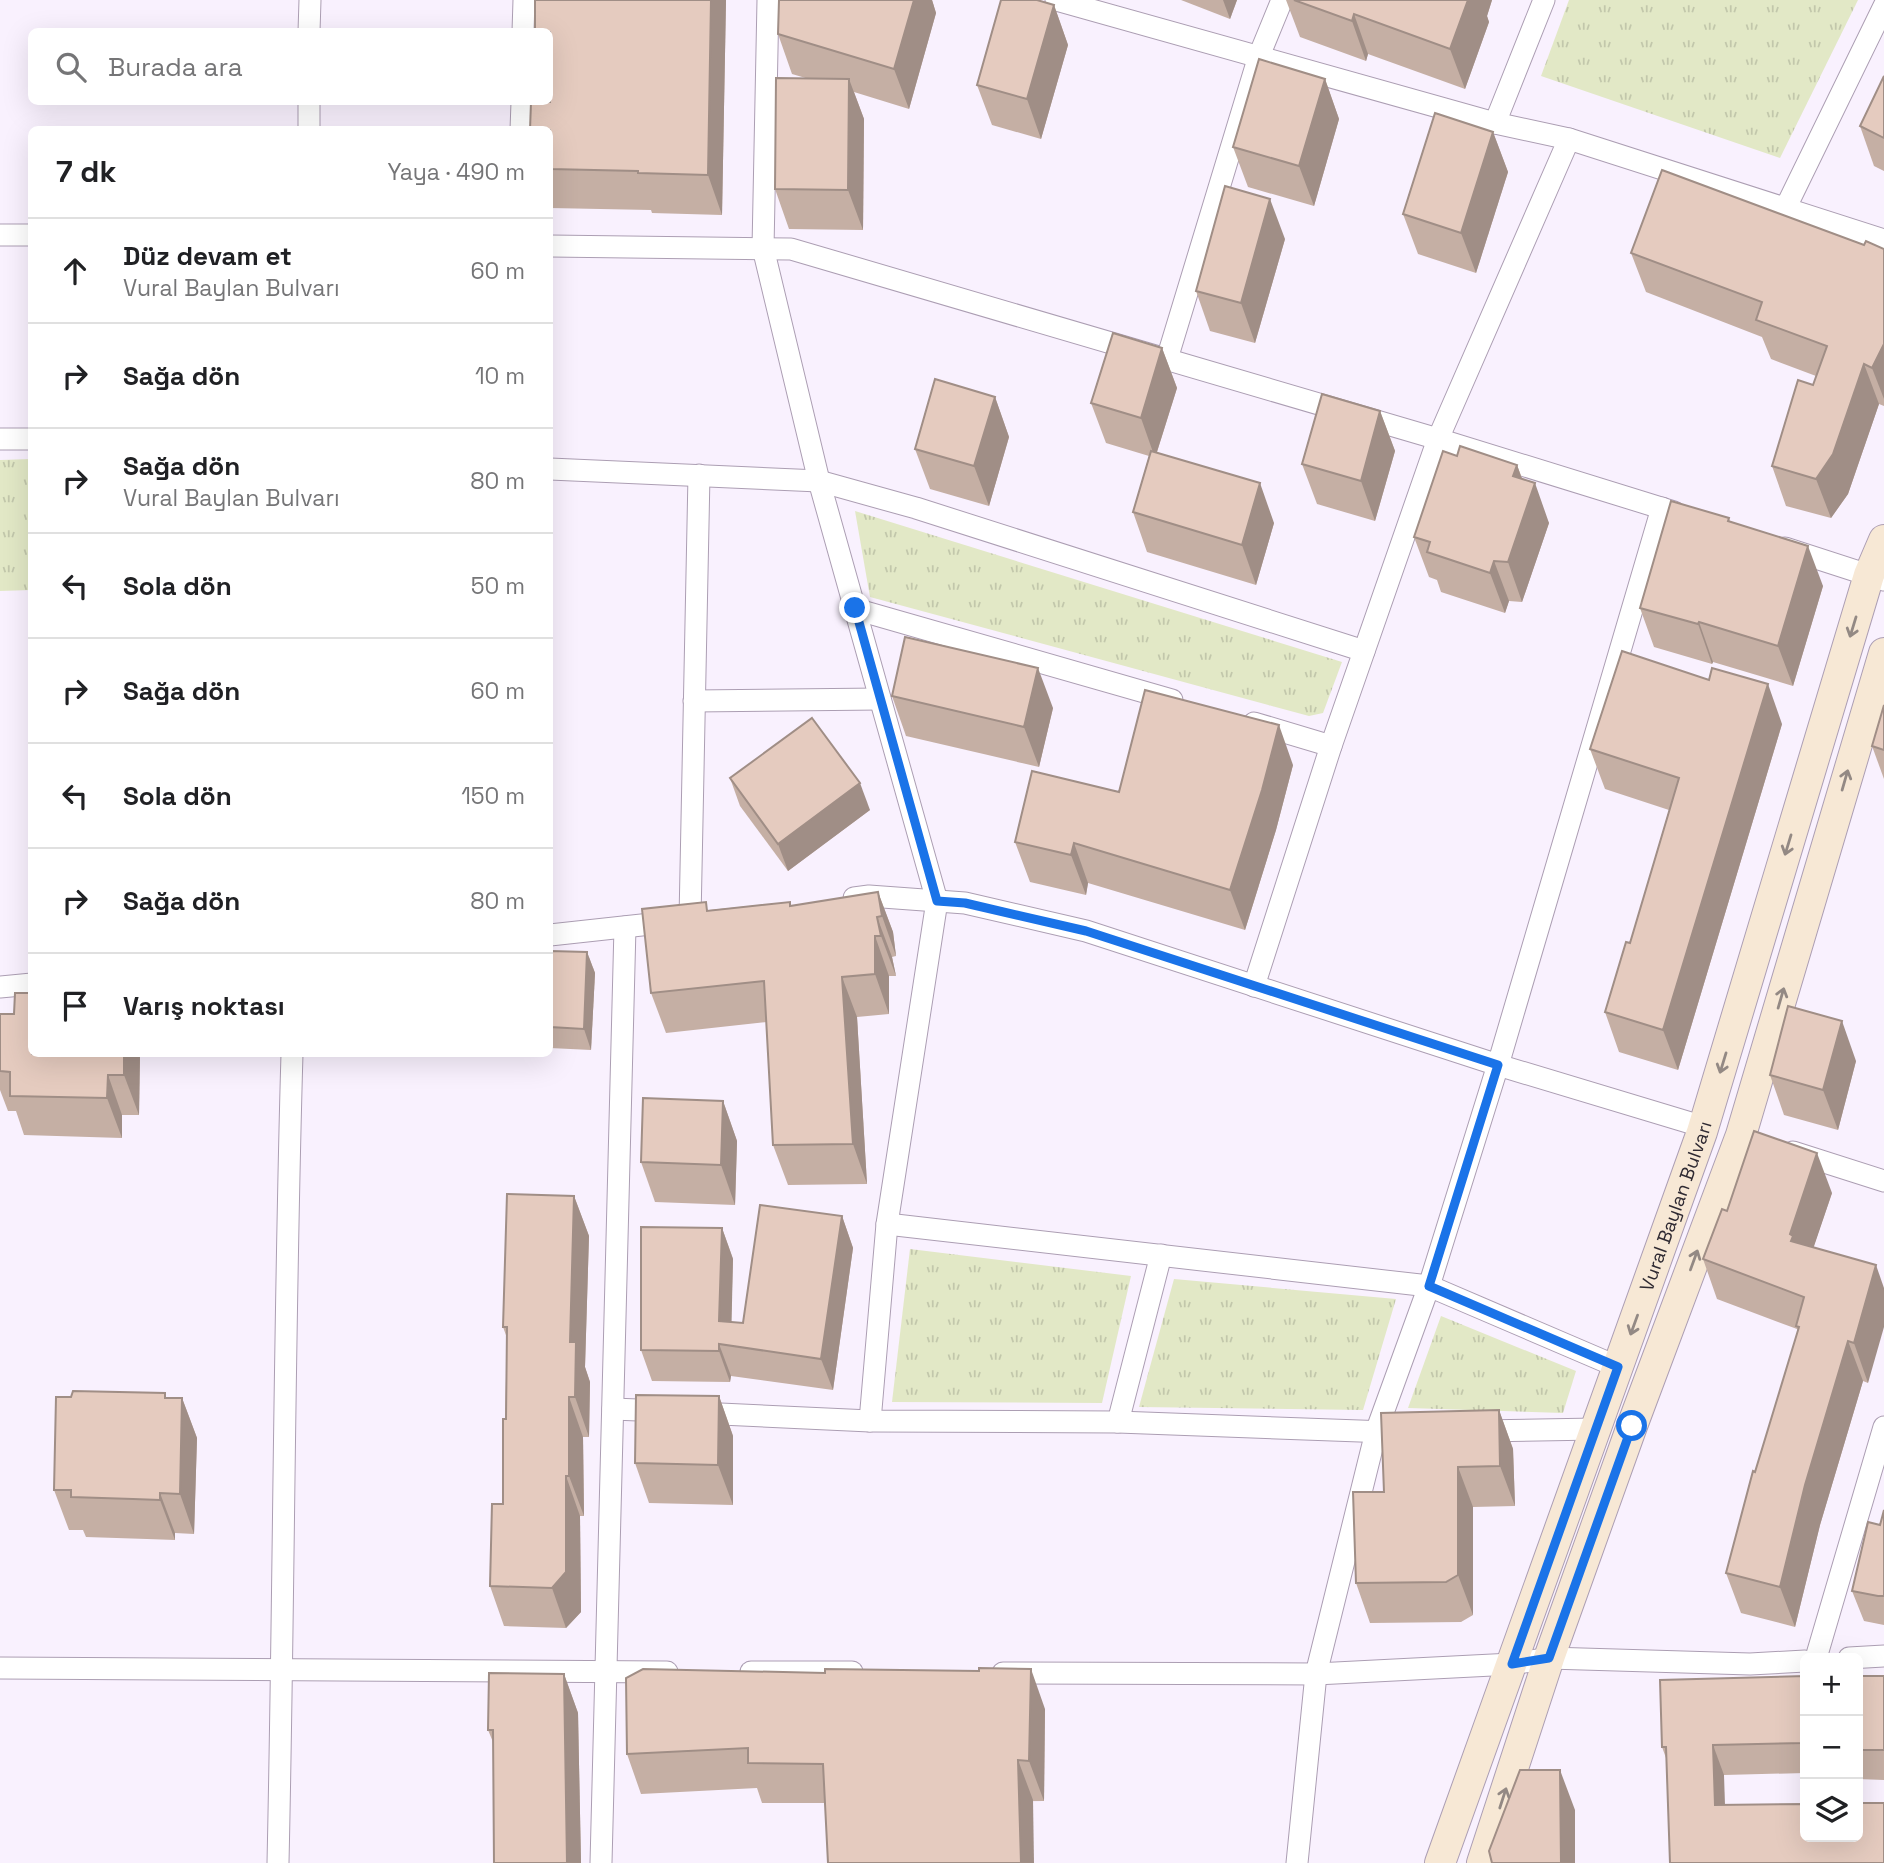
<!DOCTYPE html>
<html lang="tr">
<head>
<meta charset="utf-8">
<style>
  :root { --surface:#fff; --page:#f2f2f2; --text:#202124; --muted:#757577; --line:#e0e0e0 }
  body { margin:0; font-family:"Space Grotesk",sans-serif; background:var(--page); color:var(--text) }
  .controls { position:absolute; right:21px; bottom:21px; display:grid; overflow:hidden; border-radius:10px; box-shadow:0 7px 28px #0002 }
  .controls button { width:63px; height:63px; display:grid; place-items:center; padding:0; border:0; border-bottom:2px solid var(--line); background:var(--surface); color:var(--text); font:35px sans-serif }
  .stop { position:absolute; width:21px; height:21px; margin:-16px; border:5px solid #1a73e8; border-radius:50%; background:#fff }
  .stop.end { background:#1a73e8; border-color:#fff; box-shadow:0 2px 7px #0008 }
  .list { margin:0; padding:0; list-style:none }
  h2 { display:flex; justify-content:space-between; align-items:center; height:91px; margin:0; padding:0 28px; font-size:30px }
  h2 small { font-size:23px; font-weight:400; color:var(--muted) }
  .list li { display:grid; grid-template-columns:46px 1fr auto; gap:21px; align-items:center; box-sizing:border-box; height:105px; padding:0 28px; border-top:2px solid var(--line) }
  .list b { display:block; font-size:26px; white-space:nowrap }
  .list p { margin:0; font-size:23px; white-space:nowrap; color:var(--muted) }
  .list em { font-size:23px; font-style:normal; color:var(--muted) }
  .icon { flex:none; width:38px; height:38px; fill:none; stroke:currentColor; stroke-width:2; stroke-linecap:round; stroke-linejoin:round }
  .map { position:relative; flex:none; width:1884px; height:1863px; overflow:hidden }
  .search { position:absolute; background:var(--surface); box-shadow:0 7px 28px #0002; left:28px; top:28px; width:525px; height:77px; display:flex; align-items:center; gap:18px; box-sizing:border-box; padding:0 24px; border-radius:10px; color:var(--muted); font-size:26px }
  .panel { position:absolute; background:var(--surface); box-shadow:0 7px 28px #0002; left:28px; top:126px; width:525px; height:931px; border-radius:10px }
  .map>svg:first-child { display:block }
  .park { fill:url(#park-tufts) }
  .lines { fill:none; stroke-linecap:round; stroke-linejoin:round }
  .minor-casing { stroke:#ac9eb3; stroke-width:23 }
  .secondary-casing { stroke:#ac9eb3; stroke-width:32 }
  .minor { stroke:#fff; stroke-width:21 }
  .secondary { stroke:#f7e8d5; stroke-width:30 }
  .wall { fill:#c5afa4 }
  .shaded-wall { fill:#a08e86 }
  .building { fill:#e5cbbf; stroke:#a08e86; stroke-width:2 }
  .oneway { stroke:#938984 }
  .route { stroke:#1a73e8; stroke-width:9 }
  .labels { text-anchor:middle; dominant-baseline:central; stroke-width:6; stroke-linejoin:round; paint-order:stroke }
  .street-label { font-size:19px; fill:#2f2a32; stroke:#fff }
</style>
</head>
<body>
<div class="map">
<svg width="1884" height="1863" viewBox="0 0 1884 1863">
  <defs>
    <pattern id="park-tufts" width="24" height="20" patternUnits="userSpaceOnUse" patternTransform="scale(1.75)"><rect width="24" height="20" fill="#e2e8c6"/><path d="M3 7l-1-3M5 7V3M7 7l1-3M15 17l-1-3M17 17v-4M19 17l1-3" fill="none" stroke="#c2c7ab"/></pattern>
  </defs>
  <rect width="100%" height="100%" fill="#f9f1fe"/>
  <g class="park">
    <polygon points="1569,0 1858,0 1780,158 1541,76"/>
    <polygon points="31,459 31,590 0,591 0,460"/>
    <polygon points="855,511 1342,662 1323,713 1309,716 870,597"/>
    <polygon points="910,1249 1131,1276 1102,1403 892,1402"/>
    <polygon points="1174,1279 1396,1299 1363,1410 1139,1407"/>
    <polygon points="1441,1316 1576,1371 1563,1413 1408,1408"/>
  </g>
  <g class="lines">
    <defs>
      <g id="minor">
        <polyline points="768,0 763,248 819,481 937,901 887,1224 870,1421"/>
        <polyline points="1056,0 1495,123 1569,139 1884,240"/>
        <polyline points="309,32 310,0"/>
        <polyline points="523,32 524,0"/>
        <polyline points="1495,123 1544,0"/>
        <polyline points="309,130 309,102"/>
        <polyline points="521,130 522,102"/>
        <polyline points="1786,207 1884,6"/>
        <polyline points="0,235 32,235"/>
        <polyline points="550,246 791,249 1438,439 1674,512"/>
        <polyline points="1167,359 1259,56 1282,0"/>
        <polyline points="0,439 32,439"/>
        <polyline points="550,469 819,481 916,508 1364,651"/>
        <polyline points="1785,548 1884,580"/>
        <polyline points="855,609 1172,700"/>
        <polyline points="694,701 880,699"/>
        <polyline points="1254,723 1331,746"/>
        <polyline points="854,898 869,896 965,903 1086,931 1498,1065 1704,1127"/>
        <polyline points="690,919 699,475"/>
        <polyline points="550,935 669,922"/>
        <polyline points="1254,986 1331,746 1438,439 1569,139"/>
        <polyline points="0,987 32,984"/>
        <polyline points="1793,1152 1884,1181"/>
        <polyline points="887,1224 1429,1286 1618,1367"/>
        <polyline points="613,1409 663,1411"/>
        <polyline points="699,1413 870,1421 1118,1422 1387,1432"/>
        <polyline points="1118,1422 1161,1255"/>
        <polyline points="1479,1431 1596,1429"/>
        <polyline points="1816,1658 1884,1427"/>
        <polyline points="1849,1658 1884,1656"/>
        <polyline points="0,1668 667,1672"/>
        <polyline points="751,1672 852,1672"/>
        <polyline points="1003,1673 1316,1674 1512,1664 1549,1658 1750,1664 1805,1661"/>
        <path d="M 278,1863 C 284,1593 284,1323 292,1054"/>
        <polyline points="601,1863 625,927"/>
        <polyline points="1297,1863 1316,1674 1376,1432 1429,1286 1498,1065 1662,508"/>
      </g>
      <g id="secondary">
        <path id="s1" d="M 1440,1863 L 1702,1132 L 1869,575 L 1884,540"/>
        <polyline points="1482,1863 1549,1658 1632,1426 1741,1135 1884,653"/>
      </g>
    </defs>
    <use href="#minor" class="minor-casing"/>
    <use href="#secondary" class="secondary-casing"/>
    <use href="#minor" class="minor"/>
    <use href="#secondary" class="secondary"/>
  </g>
  <g class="wall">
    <polygon points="726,0 722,215 652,213 651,210 550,208 550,130"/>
    <polygon points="779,0 932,0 936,13 909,109 854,92 864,119 863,230 789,229 775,189 809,79 792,74 778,34"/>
    <polygon points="1181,0 1237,0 1230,19"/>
    <polygon points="1286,0 1492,0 1487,16 1489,22 1465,89 1368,54 1366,61 1300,37"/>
    <polygon points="1054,5 1068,45 1041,139 992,125 977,85"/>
    <polygon points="1884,76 1884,171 1874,166 1860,126"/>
    <polygon points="1325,79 1339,119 1314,206 1248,187 1233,147"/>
    <polygon points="1493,132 1508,172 1476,273 1418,254 1403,214"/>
    <polygon points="1285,239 1255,343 1210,331 1196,291"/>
    <polygon points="1864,245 1884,249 1884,406 1879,404 1848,494 1831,518 1786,506 1772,466 1813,385 1816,376 1771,359 1762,337 1646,292 1631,253"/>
    <polygon points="1162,348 1177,388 1157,452 1274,523 1256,585 1147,552 1133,512 1149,456 1106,443 1091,403"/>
    <polygon points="995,397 1009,437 989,506 930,489 915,449"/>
    <polygon points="1380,411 1395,451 1375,521 1317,504 1302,464"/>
    <polygon points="1457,456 1517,465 1522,478 1549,523 1522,602 1509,601 1505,613 1441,592 1437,580 1429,577 1414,537"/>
    <polygon points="1729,518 1730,522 1823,586 1793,686 1713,662 1712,664 1654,647 1640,608"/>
    <polygon points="892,696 1053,708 1039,767 906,736"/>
    <polygon points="1884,705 1884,779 1872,746"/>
    <polygon points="1782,724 1678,1070 1619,1052 1605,1012 1630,943 1669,810 1605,789 1590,749"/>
    <polygon points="1293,765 1276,830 1245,930 1088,883 1086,895 1030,882 1015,842 1119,792"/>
    <polygon points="730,778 870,810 788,871 740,806"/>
    <polygon points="878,892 893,932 896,956 892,957 896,976 889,976 889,1014 857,1017 867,1184 788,1185 773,1145 767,1022 666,1033 651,993 709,910 790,902 791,906"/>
    <polygon points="550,951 587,952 595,973 591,1050 550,1048"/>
    <polygon points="0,1014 140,1055 139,1115 122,1115 122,1138 24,1135 16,1111 8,1111 0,1090"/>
    <polygon points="1856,1061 1838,1130 1784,1115 1770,1075"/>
    <polygon points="723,1101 737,1141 735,1205 655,1202 641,1162"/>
    <polygon points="1832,1193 1813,1248 1876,1265 1868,1383 1863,1381 1820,1525 1795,1627 1741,1613 1726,1573 1755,1472 1798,1331 1797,1329 1717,1299 1703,1259 1727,1211"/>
    <polygon points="574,1196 589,1236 585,1367 590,1382 589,1437 583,1437 584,1516 580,1516 581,1612 566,1628 504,1626 490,1586 503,1504 507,1338 503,1327"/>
    <polygon points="842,1216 853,1248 833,1390 731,1376 730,1382 652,1381 641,1350 722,1228 733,1259 731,1322 743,1323"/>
    <polygon points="719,1396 733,1436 733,1505 649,1503 635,1463"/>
    <polygon points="167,1398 182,1398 197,1438 194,1534 175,1533 175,1540 147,1539 86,1537 83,1530 69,1530 54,1490"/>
    <polygon points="1499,1410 1513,1449 1515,1506 1473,1507 1473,1615 1461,1622 1370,1623 1356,1583"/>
    <polygon points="1884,1510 1884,1625 1864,1621 1852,1591 1880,1525"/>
    <polygon points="564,1674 578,1713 581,1863 494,1863 493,1742 488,1730"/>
    <polygon points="1805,1676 1805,1773 1724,1775 1670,1863 1666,1758 1662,1747"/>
    <polygon points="1858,1676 1884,1676 1884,1780 1858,1779"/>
    <polygon points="1045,1709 1044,1801 825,1803 762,1803 757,1788 641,1794 627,1754"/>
  </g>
  <g class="shaded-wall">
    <polygon points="711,0 726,0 722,215 708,175"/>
    <polygon points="914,0 932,0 936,13 909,109 894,69"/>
    <polygon points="1223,0 1237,0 1230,19"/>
    <polygon points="1468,0 1492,0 1487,16 1489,22 1465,89 1450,49"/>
    <polygon points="1054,5 1068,45 1041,139 1027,99"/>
    <polygon points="1354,14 1368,54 1366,61 1352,21"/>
    <polygon points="849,79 864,119 863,230 848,190"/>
    <polygon points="1325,79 1339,119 1314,206 1299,166"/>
    <polygon points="1493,132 1508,172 1476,273 1461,233"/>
    <polygon points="1270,199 1285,239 1255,343 1241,303"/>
    <polygon points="1884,344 1884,399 1872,368"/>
    <polygon points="1162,348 1177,388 1155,458 1141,418"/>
    <polygon points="1864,364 1879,404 1848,494 1831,518 1816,479"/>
    <polygon points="995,397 1009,437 989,506 974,466"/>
    <polygon points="1380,411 1395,451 1375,521 1361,481"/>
    <polygon points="1517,465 1529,499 1535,483 1549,523 1522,602 1508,562 1513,476"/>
    <polygon points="1260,483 1274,523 1256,585 1242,545"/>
    <polygon points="1808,546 1823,586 1793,686 1778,646"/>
    <polygon points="1494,561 1509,601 1505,613 1490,573"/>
    <polygon points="1699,622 1713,662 1712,664 1698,624"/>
    <polygon points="1038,668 1053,708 1039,767 1024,727"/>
    <polygon points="1768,684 1782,724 1678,1070 1663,1030"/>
    <polygon points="1279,725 1293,765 1276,830 1245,930 1230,890"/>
    <polygon points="860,783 870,810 788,871 778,844"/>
    <polygon points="1074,843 1088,883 1086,895 1071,855"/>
    <polygon points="878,892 893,932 896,956 882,916"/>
    <polygon points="877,917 892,957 896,976 881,936"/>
    <polygon points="875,936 889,976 889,1014 875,974"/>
    <polygon points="587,952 595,973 591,1050 584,1029"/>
    <polygon points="842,977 857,1017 867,1184 853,1144"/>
    <polygon points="1842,1021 1856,1061 1838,1130 1823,1090"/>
    <polygon points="124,1054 139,1054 140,1055 139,1115 124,1075"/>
    <polygon points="108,1075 122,1115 122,1138 107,1098"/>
    <polygon points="723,1101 737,1141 735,1205 721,1165"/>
    <polygon points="1817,1153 1832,1193 1806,1270 1791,1241 1790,1234"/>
    <polygon points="574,1196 589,1236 585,1367 590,1382 589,1437 575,1397 570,1342"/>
    <polygon points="842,1216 853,1248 833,1390 821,1359"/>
    <polygon points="722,1228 733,1259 731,1346 719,1321"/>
    <polygon points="1876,1265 1884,1288 1884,1327 1868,1383 1854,1343"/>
    <polygon points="1848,1341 1863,1381 1820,1525 1795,1627 1780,1587 1805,1485"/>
    <polygon points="719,1344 731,1376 730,1382 719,1351"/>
    <polygon points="719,1396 733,1436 733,1505 718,1465"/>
    <polygon points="569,1397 583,1437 584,1516 569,1476"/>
    <polygon points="182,1398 197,1438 194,1534 180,1494"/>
    <polygon points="1499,1410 1513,1449 1515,1506 1500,1466"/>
    <polygon points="1458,1467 1473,1507 1473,1615 1458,1575"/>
    <polygon points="566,1476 580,1516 581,1612 566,1628 552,1588"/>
    <polygon points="160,1493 175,1533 175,1540 160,1500"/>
    <polygon points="1031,1669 1045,1709 1044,1801 1029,1761"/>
    <polygon points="564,1674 578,1713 581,1863 567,1863"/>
    <polygon points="1713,1745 1724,1775 1726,1835 1715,1805"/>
    <polygon points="1018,1760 1033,1800 1034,1863 1021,1863"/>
    <polygon points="1560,1770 1575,1810 1575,1863 1561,1863"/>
  </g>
  <g class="building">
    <polygon points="535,0 711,0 708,175 638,173 638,171 550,169 550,130 530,130 531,102 550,102 550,32 535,32"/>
    <polygon points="779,0 914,0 894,69 778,34"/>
    <polygon points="1001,0 1037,0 1054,5 1027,99 977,85"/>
    <polygon points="1294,0 1468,0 1450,49 1354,14 1352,21"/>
    <polygon points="1259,59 1325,79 1299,166 1233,147"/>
    <polygon points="1884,76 1884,138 1860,126"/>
    <polygon points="776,78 849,79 848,190 775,189"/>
    <polygon points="1435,113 1493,132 1461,233 1403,214"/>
    <polygon points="1662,170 1864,245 1866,241 1884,249 1884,344 1872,368 1864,364 1833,454 1816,479 1772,466 1798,380 1813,385 1827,346 1756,320 1762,302 1631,253"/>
    <polygon points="1225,186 1270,199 1241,303 1196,291"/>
    <polygon points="1113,333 1162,348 1141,418 1091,403"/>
    <polygon points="935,379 995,397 974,466 915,449"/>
    <polygon points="1322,394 1380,411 1361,481 1302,464"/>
    <polygon points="1460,446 1517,465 1513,476 1535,483 1508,562 1494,561 1490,573 1427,552 1430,542 1414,537 1443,451 1457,456"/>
    <polygon points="1151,451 1260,483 1242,545 1133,512"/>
    <polygon points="1671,501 1729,518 1728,521 1808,546 1778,646 1699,622 1698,624 1640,608"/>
    <polygon points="905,637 1038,668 1024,727 892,696"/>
    <polygon points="1622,651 1709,680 1712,668 1768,684 1663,1030 1605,1012 1626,942 1630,943 1679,778 1590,749"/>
    <polygon points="1145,690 1279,725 1262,790 1230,890 1074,843 1071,855 1015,842 1032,771 1119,792"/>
    <polygon points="1884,705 1884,750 1872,746"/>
    <polygon points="812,718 860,783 778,844 730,778"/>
    <polygon points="878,892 882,916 877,917 881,936 875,936 875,974 842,977 853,1144 773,1145 764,981 651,993 642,909 706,902 707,911 790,902 790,906"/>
    <polygon points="550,951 587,952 584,1029 550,1027"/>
    <polygon points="15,993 32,993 32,1054 124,1054 124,1075 108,1075 107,1098 10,1096 10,1072 0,1071 0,1014 14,1014"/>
    <polygon points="1788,1006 1842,1021 1823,1090 1770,1075"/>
    <polygon points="643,1098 723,1101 721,1165 641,1162"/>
    <polygon points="1754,1131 1817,1153 1790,1234 1793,1236 1791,1241 1876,1265 1854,1343 1848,1341 1805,1485 1780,1587 1726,1573 1753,1471 1755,1472 1799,1327 1796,1326 1804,1297 1703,1259 1722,1209 1727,1211"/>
    <polygon points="507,1194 574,1196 570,1342 576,1342 575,1397 569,1397 569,1476 566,1476 566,1572 552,1588 490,1586 492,1504 503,1504 503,1419 506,1419 507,1327 503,1327"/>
    <polygon points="760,1205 842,1216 821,1359 719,1344 719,1351 641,1350 641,1227 722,1228 719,1321 743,1323"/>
    <polygon points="73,1391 165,1393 165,1398 182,1398 180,1494 160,1493 160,1500 133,1499 71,1497 71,1490 54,1490 56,1397 71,1397"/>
    <polygon points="636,1395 719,1396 718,1465 635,1463"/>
    <polygon points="1499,1410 1500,1466 1458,1467 1458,1575 1446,1582 1356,1583 1353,1492 1384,1492 1381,1413"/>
    <polygon points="1884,1510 1884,1596 1878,1596 1852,1591 1868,1522 1880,1525"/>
    <polygon points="979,1668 1031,1669 1029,1761 1018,1760 1021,1863 828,1863 823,1764 748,1763 748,1748 627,1754 626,1678 643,1669 825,1673 825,1669 979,1671"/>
    <polygon points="489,1673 564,1674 567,1863 494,1863 493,1730 488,1730"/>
    <polygon points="1805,1676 1805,1743 1713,1745 1715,1805 1805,1804 1805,1837 1858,1837 1858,1803 1884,1803 1884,1863 1670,1863 1666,1747 1662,1747 1660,1680"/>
    <rect x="1858" y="1676" width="26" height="74"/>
    <polygon points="1520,1770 1560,1770 1561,1863 1492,1863 1489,1851"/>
  </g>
  <defs><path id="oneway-shaft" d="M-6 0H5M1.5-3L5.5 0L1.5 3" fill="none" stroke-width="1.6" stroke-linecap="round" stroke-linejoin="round" transform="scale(1.75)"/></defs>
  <g class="oneway">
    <use href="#oneway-shaft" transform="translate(1853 627) rotate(107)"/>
    <use href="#oneway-shaft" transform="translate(1845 780) rotate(-74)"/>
    <use href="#oneway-shaft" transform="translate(1788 845) rotate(107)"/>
    <use href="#oneway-shaft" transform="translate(1781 998) rotate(-74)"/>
    <use href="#oneway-shaft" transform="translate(1723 1063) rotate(107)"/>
    <use href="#oneway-shaft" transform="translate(1694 1260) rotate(-70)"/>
    <use href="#oneway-shaft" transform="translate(1634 1325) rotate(110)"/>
    <use href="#oneway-shaft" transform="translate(1503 1798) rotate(-72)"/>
  </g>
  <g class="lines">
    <polyline class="route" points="855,608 937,901 965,903 1086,931 1498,1065 1429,1286 1618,1367 1512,1664 1549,1658 1632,1426"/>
  </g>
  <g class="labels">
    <g class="street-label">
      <text stroke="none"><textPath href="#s1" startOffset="698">Vural Baylan Bulvarı</textPath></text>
    </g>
  </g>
</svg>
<div class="controls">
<button>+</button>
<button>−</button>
<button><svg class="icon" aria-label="layers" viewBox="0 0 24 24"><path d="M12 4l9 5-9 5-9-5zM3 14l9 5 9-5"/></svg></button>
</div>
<div class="stop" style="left:1632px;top:1426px"></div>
<div class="stop end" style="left:855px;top:608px"></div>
<div class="search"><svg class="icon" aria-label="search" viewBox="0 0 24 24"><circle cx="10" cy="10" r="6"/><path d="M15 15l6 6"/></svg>Burada ara</div>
<section class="panel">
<h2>7 dk<small>Yaya · 490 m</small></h2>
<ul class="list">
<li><svg class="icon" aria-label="ahead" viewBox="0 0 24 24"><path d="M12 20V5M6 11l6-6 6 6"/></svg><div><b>Düz devam et</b><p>Vural Baylan Bulvarı</p></div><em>60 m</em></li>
<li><svg class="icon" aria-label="right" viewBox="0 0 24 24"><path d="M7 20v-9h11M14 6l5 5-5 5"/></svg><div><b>Sağa dön</b></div><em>10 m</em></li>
<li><svg class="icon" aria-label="right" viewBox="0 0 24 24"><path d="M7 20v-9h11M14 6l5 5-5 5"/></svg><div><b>Sağa dön</b><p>Vural Baylan Bulvarı</p></div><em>80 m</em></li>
<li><svg class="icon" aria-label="left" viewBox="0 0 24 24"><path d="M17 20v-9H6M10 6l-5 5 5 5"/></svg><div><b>Sola dön</b></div><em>50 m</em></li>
<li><svg class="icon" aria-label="right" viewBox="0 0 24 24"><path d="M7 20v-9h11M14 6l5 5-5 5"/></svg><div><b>Sağa dön</b></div><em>60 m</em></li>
<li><svg class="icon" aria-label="left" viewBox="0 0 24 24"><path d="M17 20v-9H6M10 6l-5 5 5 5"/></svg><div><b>Sola dön</b></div><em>150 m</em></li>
<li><svg class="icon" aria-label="right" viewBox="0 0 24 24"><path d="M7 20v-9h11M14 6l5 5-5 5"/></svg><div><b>Sağa dön</b></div><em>80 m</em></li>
<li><svg class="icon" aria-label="arrive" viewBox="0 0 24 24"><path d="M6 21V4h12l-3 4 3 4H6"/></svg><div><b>Varış noktası</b></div></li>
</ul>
</section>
</div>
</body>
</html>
